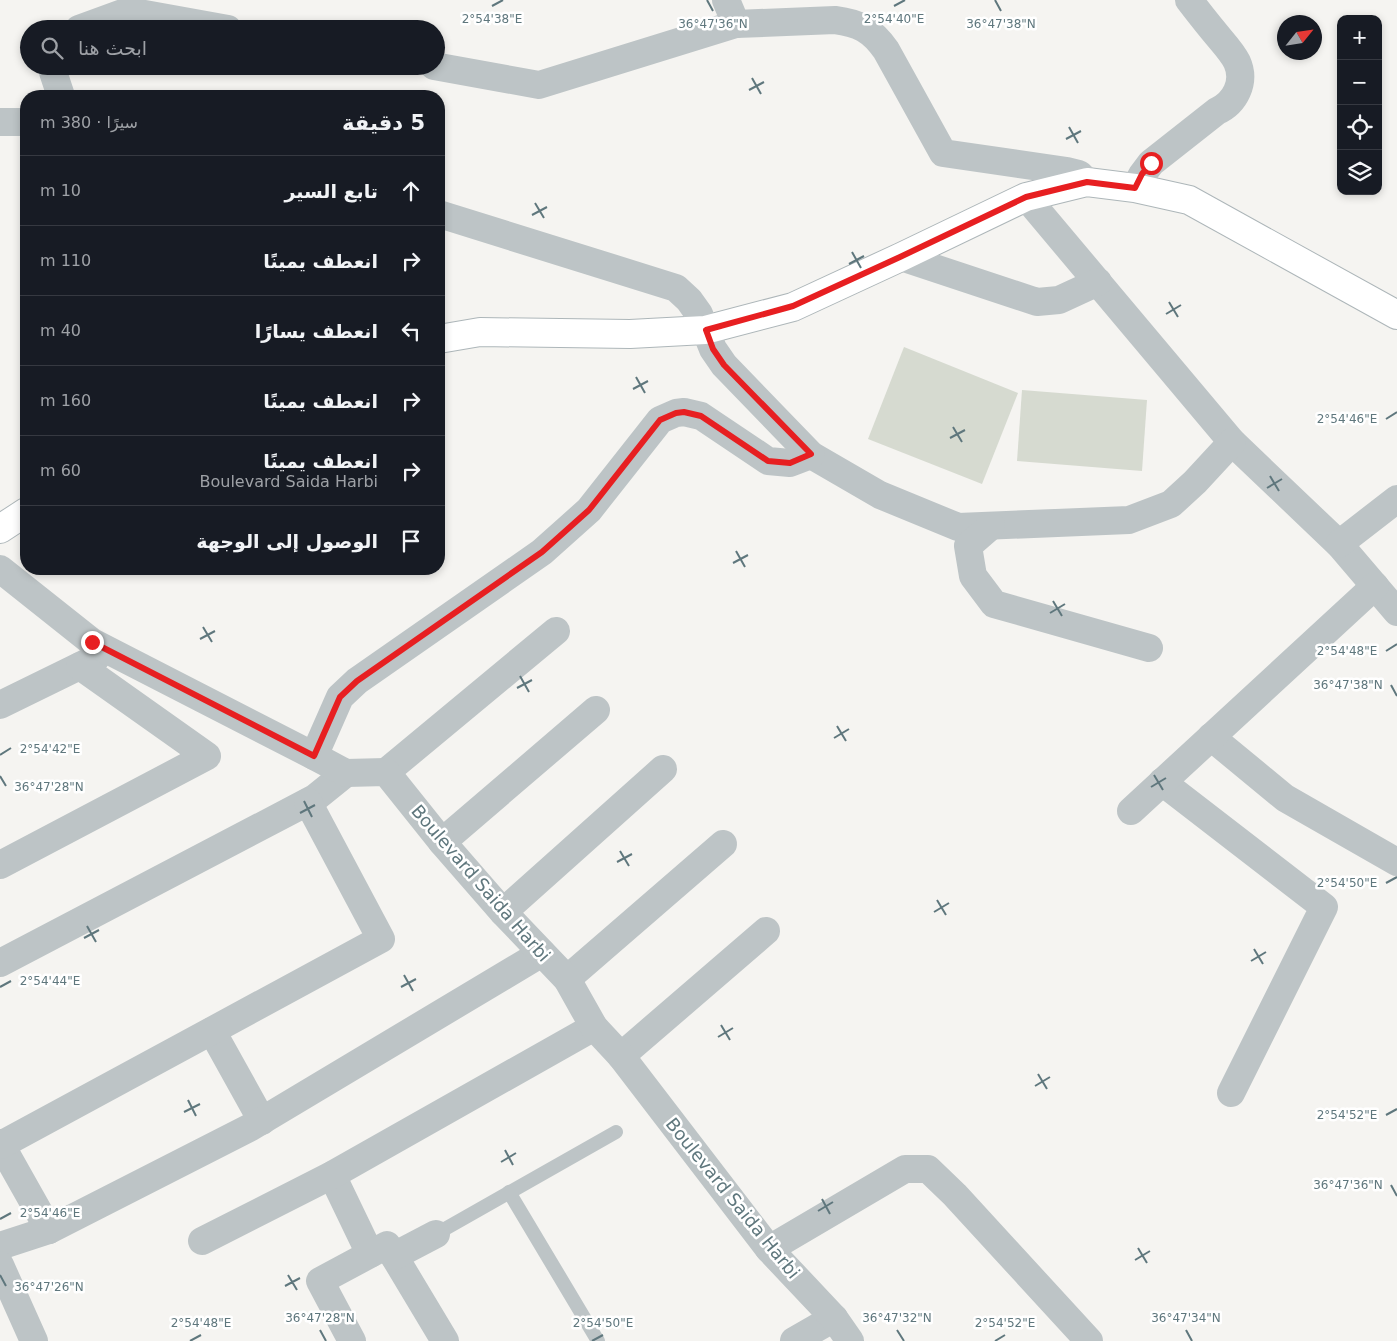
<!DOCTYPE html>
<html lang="ar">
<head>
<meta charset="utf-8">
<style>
  :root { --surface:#171b24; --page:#242831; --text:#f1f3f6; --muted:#9ea1a6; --line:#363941 }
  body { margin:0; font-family:"DejaVu Sans","Noto Naskh Arabic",sans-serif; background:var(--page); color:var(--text); direction:rtl }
  .controls { position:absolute; right:15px; top:15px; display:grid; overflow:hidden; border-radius:10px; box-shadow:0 2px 8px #0003 }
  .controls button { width:45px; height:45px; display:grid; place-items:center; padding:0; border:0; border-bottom:1px solid var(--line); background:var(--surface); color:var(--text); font:25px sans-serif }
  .compass { position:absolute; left:1277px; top:15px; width:45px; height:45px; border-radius:50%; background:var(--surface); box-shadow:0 2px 8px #0003; rotate:60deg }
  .stop { position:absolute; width:15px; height:15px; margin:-11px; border:4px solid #e71f21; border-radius:50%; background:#fff }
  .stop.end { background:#e71f21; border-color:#fff; box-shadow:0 1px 5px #0008 }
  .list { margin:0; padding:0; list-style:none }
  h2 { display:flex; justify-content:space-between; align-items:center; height:65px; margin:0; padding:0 20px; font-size:21px }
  h2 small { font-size:16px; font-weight:400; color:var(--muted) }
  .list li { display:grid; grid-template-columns:32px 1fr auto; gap:15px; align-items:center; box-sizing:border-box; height:70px; padding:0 20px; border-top:1px solid var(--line) }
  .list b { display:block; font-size:19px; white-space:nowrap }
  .list p { margin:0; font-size:16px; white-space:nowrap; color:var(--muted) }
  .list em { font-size:16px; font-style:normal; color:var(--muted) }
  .icon { flex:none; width:28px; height:28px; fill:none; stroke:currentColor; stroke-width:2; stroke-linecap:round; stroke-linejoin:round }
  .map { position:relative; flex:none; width:1397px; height:1341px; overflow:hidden; direction:ltr }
  .search { position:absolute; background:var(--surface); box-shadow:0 2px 8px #0003; left:20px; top:20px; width:425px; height:55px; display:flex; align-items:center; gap:12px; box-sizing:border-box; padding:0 18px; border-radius:28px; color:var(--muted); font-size:19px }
  .panel { position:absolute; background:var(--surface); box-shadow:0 2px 8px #0003; left:20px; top:90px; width:425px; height:485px; border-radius:20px; direction:rtl }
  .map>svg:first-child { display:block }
  .green { fill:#d6dad0 }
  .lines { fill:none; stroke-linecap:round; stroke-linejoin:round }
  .secondary-casing { stroke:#adb6b9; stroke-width:30 }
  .service { stroke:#bdc4c6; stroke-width:14 }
  .minor { stroke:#bdc4c6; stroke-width:28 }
  .tertiary { stroke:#bdc4c6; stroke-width:28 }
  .secondary { stroke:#fff; stroke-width:28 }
  .route { stroke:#e71f21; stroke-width:6 }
  .ticks { fill:none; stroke:#5f777d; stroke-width:2 }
  .labels { text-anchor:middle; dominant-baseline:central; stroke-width:5; stroke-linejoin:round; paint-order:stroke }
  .street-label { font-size:18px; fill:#5f777d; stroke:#fff }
  .ticks-label { font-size:12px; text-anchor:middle; fill:#5f777d; stroke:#fff; stroke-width:5; stroke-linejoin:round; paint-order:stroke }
</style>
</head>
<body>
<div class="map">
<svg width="1397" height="1341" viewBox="0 0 1397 1341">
  <rect width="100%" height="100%" fill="#f5f4f1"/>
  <g class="green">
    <polygon points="904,347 1018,393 982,484 868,439"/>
    <polygon points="1022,390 1147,400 1142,471 1017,461"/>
  </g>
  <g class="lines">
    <defs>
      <g id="secondary">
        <polyline points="439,339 480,332 630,334 705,330 793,307 901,257 1026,197 1087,182 1135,188 1189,200 1397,315"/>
        <polyline points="0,529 26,512"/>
      </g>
    </defs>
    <use href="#secondary" class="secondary-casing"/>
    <g class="service">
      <polyline points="509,1192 598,1341"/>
      <polyline points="436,1234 616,1132"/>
    </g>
    <g class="minor">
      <polyline points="726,0 736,24"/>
      <polyline points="79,29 128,11 228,29"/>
      <polyline points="53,66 53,72 61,96"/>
      <path d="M 434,66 L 539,85 L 736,24 L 835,20 C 859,23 872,30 886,50 L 943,153 L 1067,171 L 1079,174 L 1087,182"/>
      <polyline points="0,122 26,122"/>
      <path d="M 1135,188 L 1142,175 L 1151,163 L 1217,111 C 1235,103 1246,82 1237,62 C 1233,54 1227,47 1221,40 C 1210,27 1199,13 1189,0"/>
      <polyline points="1026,197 1232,442 1339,544 1397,612"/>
      <polyline points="439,214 676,288 689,300 699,314 713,349 724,365 811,455 880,495 958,527 1129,520 1171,504 1195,482 1232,442"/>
      <polyline points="901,257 1037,302 1059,300 1098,282"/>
      <polyline points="991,526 968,546 973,576 994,604 1149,648"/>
      <polyline points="1339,544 1397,499"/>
      <polyline points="0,705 96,658"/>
      <polyline points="1211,737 1285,798 1397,862"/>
      <polyline points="314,756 340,697 357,681 542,552 589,510 660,420 676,413 684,412 701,416 768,461 790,463 811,455"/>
      <polyline points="386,772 556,631"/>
      <polyline points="1162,782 1324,907 1231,1093"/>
      <polyline points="1131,811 1375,586"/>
      <polyline points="442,842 596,710"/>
      <polyline points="0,865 207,756 80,666"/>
      <polyline points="503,912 663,769"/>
      <polyline points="0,963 315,798 346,773"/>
      <polyline points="567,979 723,844"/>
      <polyline points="212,1031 262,1121"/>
      <polyline points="621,1056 766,931"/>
      <polyline points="0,1143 49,1230"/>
      <polyline points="1,1145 381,939 308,802"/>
      <polyline points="332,1175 370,1254"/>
      <polyline points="202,1241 332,1175 594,1027"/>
      <polyline points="0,1246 49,1230 251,1127 542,953"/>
      <polyline points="769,1249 905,1169 928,1169 955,1195 1089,1341"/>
      <polyline points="394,1256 445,1341"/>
      <polyline points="0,1265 34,1341"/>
      <polyline points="352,1341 320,1281 387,1245 394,1256 436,1234"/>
      <polyline points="794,1341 834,1318"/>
    </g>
    <polyline class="tertiary" points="0,569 92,642 314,756 346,773 386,772 442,842 503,912 567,979 594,1027 621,1056 769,1249 834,1318 850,1341"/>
    <use href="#secondary" class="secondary"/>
  </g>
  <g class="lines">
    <polyline class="route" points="92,642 314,756 340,697 357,681 542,552 589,510 660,420 676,413 684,412 701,416 768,461 790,463 811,454 724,365 713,349 706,330 793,306 900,257 1026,197 1087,182 1135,188 1142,174 1151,163"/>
  </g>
  <path class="ticks" d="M 707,0 L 713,11M 995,0 L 1001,11M 492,6 L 503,0M 894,6 L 905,0M 752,78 L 761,94M 749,90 L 764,82M 1069,127 L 1078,143M 1066,139 L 1081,131M 535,203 L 544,218M 532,215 L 547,207M 852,252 L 861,268M 849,264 L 864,256M 1169,302 L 1178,317M 1166,314 L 1181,305M 636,377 L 645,393M 633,389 L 648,381M 1386,419 L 1397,412M 953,427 L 962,442M 950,438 L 965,430M 1270,476 L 1279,491M 1267,488 L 1282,479M 736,551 L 745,567M 733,563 L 748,555M 1053,601 L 1062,616M 1050,613 L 1065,604M 203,627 L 212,642M 200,639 L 215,631M 1386,651 L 1397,644M 520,676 L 529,692M 1391,685 L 1397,696M 517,688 L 532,680M 837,726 L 846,741M 834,738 L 849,729M 0,755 L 11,748M 1154,775 L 1163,790M 0,776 L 6,786M 1151,787 L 1166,778M 304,801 L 312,817M 300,813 L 315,805M 620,851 L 629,866M 617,862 L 632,854M 1386,883 L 1397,877M 937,900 L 946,915M 934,912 L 949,903M 87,926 L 96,942M 84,938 L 99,930M 1254,949 L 1263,964M 1251,961 L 1266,952M 404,975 L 413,991M 0,987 L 11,981M 401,987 L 416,979M 721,1025 L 730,1040M 718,1037 L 733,1028M 1038,1074 L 1047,1089M 1035,1086 L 1050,1077M 188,1100 L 196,1116M 184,1112 L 200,1104M 1386,1115 L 1397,1109M 505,1150 L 513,1165M 501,1162 L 516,1153M 1391,1185 L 1397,1196M 822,1199 L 830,1214M 818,1211 L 833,1202M 0,1219 L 11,1213M 1138,1248 L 1147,1263M 1135,1260 L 1150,1251M 0,1275 L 6,1286M 288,1275 L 297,1290M 285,1286 L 300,1278M 320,1330 L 326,1341M 897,1330 L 904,1341M 1186,1330 L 1192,1341M 190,1341 L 201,1335M 592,1341 L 603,1335M 995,1341 L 1005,1335"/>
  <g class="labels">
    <g class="street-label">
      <text transform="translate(481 883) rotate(49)">Boulevard Saida Harbi</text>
      <text transform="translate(733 1198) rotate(51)">Boulevard Saida Harbi</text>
    </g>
  </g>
  <g class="ticks-label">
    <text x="492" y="23">2°54'38"E</text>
    <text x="894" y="23">2°54'40"E</text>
    <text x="713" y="28">36°47'36"N</text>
    <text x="1001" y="28">36°47'38"N</text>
    <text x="1347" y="423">2°54'46"E</text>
    <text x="1347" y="655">2°54'48"E</text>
    <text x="1348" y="689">36°47'38"N</text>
    <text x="50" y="753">2°54'42"E</text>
    <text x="49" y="791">36°47'28"N</text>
    <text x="1347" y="887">2°54'50"E</text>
    <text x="50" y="985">2°54'44"E</text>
    <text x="1347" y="1119">2°54'52"E</text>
    <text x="1348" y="1189">36°47'36"N</text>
    <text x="50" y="1217">2°54'46"E</text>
    <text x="49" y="1291">36°47'26"N</text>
    <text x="320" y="1322">36°47'28"N</text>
    <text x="897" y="1322">36°47'32"N</text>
    <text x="1186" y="1322">36°47'34"N</text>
    <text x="201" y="1327">2°54'48"E</text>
    <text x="603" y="1327">2°54'50"E</text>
    <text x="1005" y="1327">2°54'52"E</text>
  </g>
</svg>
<div class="controls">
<button>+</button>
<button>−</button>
<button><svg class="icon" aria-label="locate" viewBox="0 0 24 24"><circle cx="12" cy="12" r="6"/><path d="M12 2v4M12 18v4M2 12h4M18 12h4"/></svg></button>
<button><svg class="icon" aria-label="layers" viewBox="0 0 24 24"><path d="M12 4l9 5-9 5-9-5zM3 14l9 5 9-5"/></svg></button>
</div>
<svg class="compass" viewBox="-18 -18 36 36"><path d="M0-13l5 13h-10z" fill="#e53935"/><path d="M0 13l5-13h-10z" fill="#9ea1a6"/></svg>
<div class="stop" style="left:1151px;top:163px"></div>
<div class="stop end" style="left:92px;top:642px"></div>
<div class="search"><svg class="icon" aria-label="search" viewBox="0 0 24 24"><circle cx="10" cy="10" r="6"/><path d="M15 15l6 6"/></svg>ابحث هنا</div>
<section class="panel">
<h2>5 دقيقة<small>سيرًا · 380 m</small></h2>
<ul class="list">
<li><svg class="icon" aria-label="ahead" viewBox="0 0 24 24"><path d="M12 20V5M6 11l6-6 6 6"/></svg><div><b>تابع السير</b></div><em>10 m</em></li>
<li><svg class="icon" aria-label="right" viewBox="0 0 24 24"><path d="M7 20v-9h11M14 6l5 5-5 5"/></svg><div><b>انعطف يمينًا</b></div><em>110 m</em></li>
<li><svg class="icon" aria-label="left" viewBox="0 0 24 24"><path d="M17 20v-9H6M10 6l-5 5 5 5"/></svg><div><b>انعطف يسارًا</b></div><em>40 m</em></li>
<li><svg class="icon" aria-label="right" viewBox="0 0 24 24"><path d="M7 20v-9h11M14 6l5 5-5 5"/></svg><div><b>انعطف يمينًا</b></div><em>160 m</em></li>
<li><svg class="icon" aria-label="right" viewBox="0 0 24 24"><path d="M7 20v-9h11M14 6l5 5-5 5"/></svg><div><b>انعطف يمينًا</b><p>Boulevard Saida Harbi</p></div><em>60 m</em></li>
<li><svg class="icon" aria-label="arrive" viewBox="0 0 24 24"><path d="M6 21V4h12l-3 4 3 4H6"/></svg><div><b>الوصول إلى الوجهة</b></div></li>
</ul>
</section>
</div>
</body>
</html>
